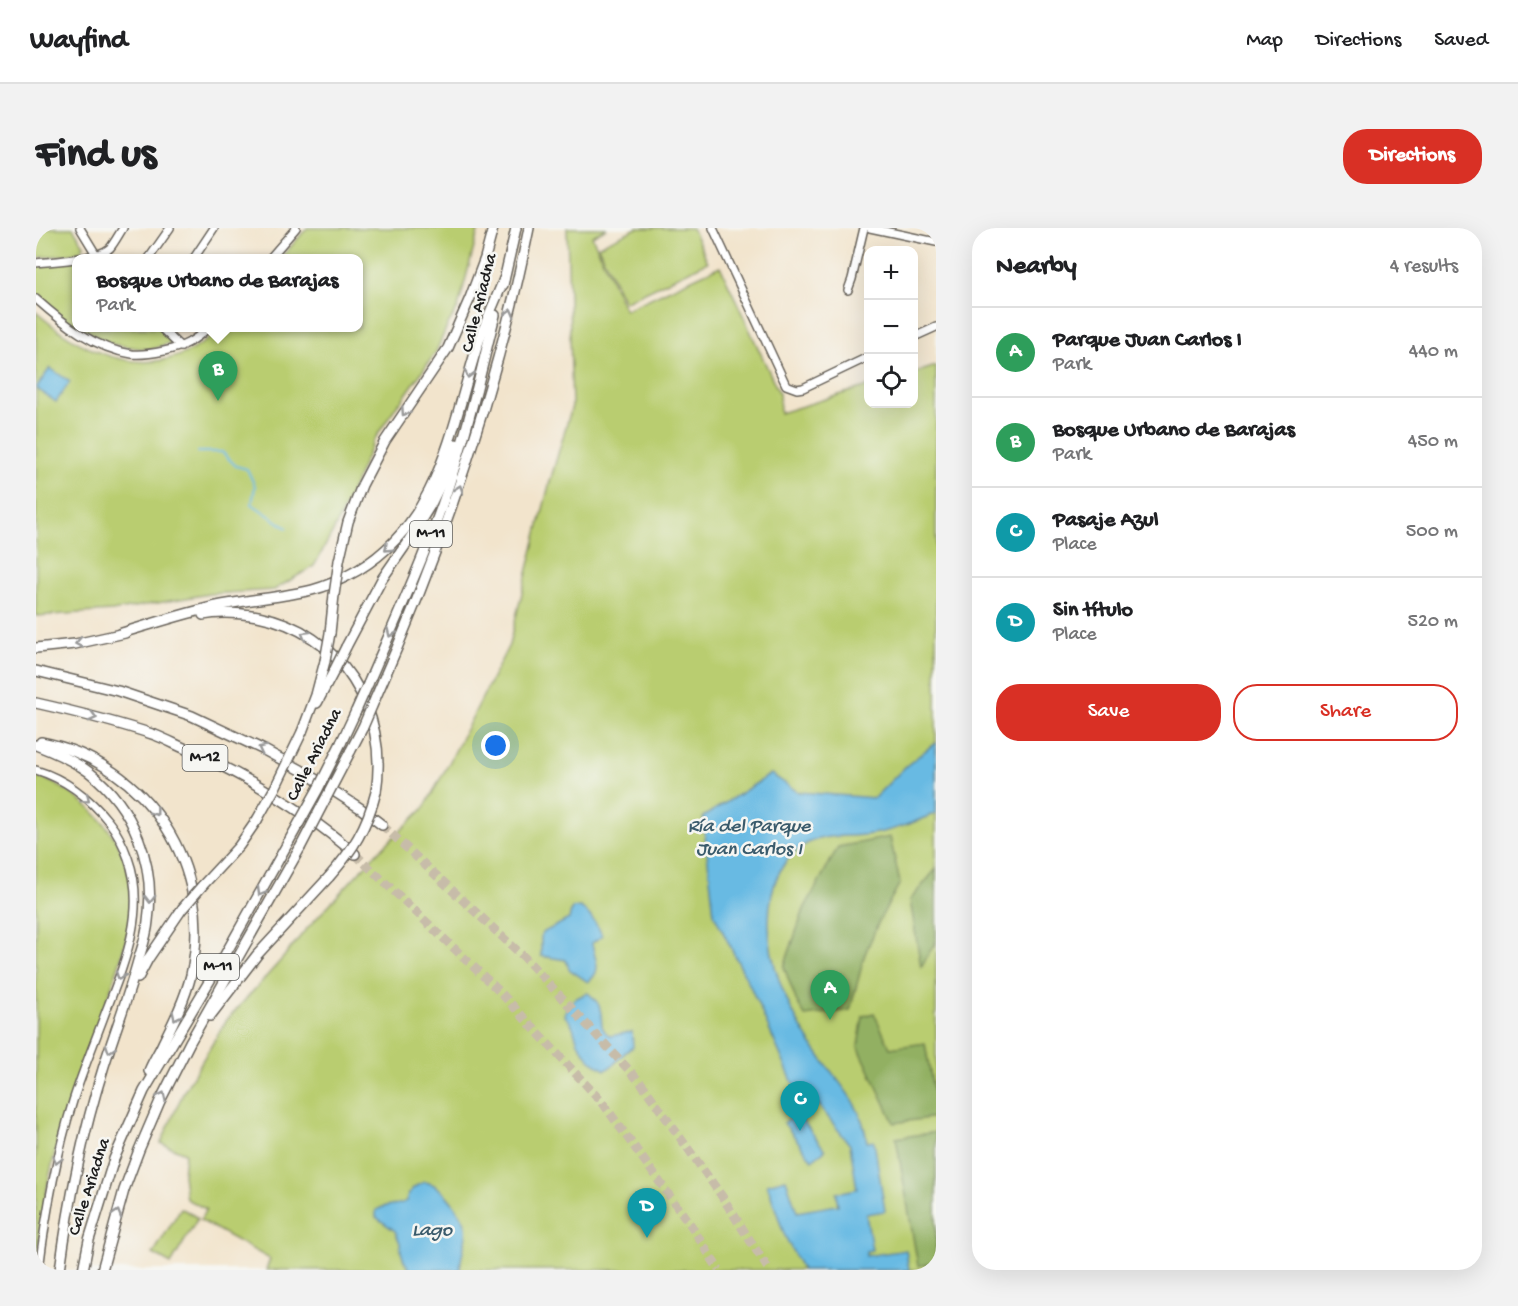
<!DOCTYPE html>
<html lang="en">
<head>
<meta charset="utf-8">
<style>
  :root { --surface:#fff; --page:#f2f2f2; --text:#202124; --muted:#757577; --line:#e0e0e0; --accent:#d93025 }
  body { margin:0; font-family:"Gochi Hand",sans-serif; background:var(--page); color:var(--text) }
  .controls { position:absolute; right:18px; top:18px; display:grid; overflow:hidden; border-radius:12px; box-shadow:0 6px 24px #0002 }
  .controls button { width:54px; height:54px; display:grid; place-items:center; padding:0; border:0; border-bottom:2px solid var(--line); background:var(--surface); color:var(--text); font:30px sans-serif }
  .you { position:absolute; left:460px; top:518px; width:21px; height:21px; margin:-15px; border:4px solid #fff; border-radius:50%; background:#1a73e8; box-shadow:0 0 0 9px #1a73e833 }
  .badge { display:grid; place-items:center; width:39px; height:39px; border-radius:50%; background:var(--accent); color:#fff; font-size:20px; font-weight:700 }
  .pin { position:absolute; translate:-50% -50px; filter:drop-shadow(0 2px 3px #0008) }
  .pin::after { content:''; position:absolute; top:32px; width:21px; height:18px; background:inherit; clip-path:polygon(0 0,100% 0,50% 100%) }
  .popup { position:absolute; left:36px; top:26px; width:291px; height:78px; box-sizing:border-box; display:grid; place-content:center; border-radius:12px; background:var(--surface); filter:drop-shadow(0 2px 4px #0005); font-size:20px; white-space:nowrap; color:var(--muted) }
  .popup b { font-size:22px; color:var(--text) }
  .popup::after { content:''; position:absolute; left:50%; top:100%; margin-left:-12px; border:12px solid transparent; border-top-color:var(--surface) }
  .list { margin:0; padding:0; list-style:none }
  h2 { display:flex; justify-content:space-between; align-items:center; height:78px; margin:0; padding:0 24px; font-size:26px }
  h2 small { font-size:20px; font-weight:400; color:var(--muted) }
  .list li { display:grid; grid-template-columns:39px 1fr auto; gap:18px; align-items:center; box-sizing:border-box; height:90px; padding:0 24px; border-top:2px solid var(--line) }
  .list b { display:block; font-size:22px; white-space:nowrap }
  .list p { margin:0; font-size:20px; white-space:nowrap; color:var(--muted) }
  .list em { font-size:20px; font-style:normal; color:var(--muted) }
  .actions { display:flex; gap:12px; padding:18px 24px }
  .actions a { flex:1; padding:14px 0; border:2px solid var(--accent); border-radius:24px; text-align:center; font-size:21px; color:var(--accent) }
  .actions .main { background:var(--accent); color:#fff }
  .icon { flex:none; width:33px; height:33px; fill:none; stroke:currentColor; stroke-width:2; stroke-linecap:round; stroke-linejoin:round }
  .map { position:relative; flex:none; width:900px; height:1042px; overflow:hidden; border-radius:24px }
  header { display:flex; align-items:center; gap:36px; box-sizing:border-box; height:84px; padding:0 30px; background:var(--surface); border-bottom:2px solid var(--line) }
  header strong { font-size:28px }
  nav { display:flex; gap:33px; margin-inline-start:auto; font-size:21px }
  .intro { display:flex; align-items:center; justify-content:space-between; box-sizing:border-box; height:144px; padding:0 36px }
  h1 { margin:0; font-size:42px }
  .button { padding:15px 27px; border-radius:24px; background:var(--accent); color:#fff; font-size:21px; font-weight:700 }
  main { display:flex; gap:36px; padding:0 36px }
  aside { flex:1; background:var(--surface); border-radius:24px; box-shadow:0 6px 24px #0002 }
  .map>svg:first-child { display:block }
  .green { fill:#b9cd70; stroke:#6a7446; stroke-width:1.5 }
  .forest { fill:#92b062; stroke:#57663f; stroke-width:1.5 }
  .water { fill:#68bae3; stroke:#426b80; stroke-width:1.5 }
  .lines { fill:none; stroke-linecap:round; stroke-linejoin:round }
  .stream { stroke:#68bae3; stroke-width:2 }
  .highway-tunnel { stroke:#c7bca9; stroke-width:9; stroke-dasharray:9 4.5; stroke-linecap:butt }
  .minor-casing { stroke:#67625a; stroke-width:10 }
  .highway-casing { stroke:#67625a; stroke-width:12 }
  .minor { stroke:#fff; stroke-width:7 }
  .highway { stroke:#fff; stroke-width:9 }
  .highway-bridge-casing { stroke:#67625a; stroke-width:12; stroke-linecap:butt }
  .highway-bridge { stroke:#fff; stroke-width:9 }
  .oneway { stroke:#999 }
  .labels { text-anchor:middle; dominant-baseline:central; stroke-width:5; stroke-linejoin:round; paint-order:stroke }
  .shield { fill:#f6f6f2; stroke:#5d5d5c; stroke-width:1.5 }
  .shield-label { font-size:16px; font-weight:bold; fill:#1c1c1c }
  .street-label { font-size:18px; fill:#1c1c1c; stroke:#f6f6f2 }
  .water-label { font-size:20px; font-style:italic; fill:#3a5b6c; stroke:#f6f6f2 }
</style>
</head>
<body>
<header>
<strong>Wayfind</strong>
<nav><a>Map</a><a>Directions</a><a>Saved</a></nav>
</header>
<div class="intro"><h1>Find us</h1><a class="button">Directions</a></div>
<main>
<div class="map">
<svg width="900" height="1042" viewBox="0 0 900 1042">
  <rect width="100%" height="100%" fill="#f6f6f2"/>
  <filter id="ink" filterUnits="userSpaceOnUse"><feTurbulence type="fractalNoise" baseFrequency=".0167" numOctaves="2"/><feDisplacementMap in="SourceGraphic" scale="12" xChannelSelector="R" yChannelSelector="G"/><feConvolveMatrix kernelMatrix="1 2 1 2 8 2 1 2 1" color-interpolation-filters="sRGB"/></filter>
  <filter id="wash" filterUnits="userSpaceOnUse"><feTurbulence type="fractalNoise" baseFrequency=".008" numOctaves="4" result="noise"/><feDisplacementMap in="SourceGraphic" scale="24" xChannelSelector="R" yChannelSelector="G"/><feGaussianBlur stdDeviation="1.35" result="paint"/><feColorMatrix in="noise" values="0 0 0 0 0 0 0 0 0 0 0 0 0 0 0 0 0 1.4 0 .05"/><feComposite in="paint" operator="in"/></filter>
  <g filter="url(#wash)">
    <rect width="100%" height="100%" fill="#f2e4cc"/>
    <g class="green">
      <path d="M 0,0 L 37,0 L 48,17 C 46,23 44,24 38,26 L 0,30 Z"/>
      <path d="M 271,0 L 443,0 L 422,80 L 412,96 L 400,124 L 364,175 L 363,174 L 338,212 L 298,302 L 278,338 L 238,362 L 173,366 L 76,383 L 0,388 L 0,84 C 37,117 89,145 139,129 C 157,124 172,112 185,100 L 323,100 L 323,30 L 245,30 Z"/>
      <polygon points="531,0 571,0 556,8 589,82 684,38 743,165 744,185 832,158 832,176 878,176 878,145 900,138 900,1042 230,1042 234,1031 164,992 170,981 150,971 147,947 149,925 125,915 148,863 190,793 246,731 267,705 338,628 388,580 412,537 473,417 513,257 536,178"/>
      <polygon points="601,0 656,0 672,34 588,74 562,18"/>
      <polygon points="60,27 63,30 41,30 41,98 23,88 0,68 0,37"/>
      <polygon points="45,100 126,100 139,113 114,122 75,116"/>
      <path d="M 0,548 C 25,556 50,574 67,594 C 114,650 93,712 70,774 C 58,803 46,833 37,863 C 28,890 20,918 14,946 C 7,977 4,1009 0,1041 Z"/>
      <polygon points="145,980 162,990 135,1036 117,1026"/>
    </g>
    <g class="forest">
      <polygon points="854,609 864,655 844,691 829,726 814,782 769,788 760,772 748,739 768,681 802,619"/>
      <polygon points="900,641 900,713 885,739 874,672"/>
      <polygon points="838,785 854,820 889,815 900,878 900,889 858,895 822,818 827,788"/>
      <polygon points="900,904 900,1035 882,1038 860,910"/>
    </g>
    <g class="water">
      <polygon points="14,140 34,154 20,174 0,160"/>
      <path d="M 899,515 L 900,515 L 900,585 C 879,594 857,603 835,606 C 813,610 792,605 772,615 C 752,625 741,644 736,665 C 723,727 753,786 788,834 C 809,862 826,878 831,914 L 838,913 L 849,983 L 830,986 L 836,1022 L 830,1023 L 830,1028 L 870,1022 L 873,1042 L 766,1042 L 748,1006 L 731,956 L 750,951 L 761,984 L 802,977 L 800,965 L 821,961 L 814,917 L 771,862 L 760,862 L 714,758 L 678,686 L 667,589 L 735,546 L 762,564 L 838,570 L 870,538 Z"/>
      <path d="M 544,679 C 552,684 563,698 566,708 L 556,715 C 558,731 568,742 552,754 L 533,741 L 530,732 L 505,728 L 505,707 L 508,704 L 533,691 L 536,680 Z"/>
      <path d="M 552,765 C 557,769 563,774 564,781 C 568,794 561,798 574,808 L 596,804 L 597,819 C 585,825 581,837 569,842 C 558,836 548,826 542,814 C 536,801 540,799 529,788 C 530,774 541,769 552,765 Z"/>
      <polygon points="761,885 789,922 776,932 748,895"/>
      <path d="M 389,954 C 392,955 395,955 398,957 C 409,963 428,987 430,999 C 432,1010 424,1029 424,1042 L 374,1042 L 368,1033 L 365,1024 L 364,1015 L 359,1003 L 340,989 L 340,983 C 348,975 361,979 370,973 C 372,963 379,957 389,954 Z"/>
    </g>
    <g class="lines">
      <polyline class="stream" points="162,224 186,224 200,238 211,241 219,258 216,276 251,300"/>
    </g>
  </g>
  <g filter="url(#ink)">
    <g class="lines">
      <g class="highway-tunnel">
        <polyline points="346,597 488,729 606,856 685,967 733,1042"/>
        <polyline points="319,626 464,764 566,874 656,999 683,1042"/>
      </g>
      <defs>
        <g id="minor">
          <polyline points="44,0 61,28"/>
          <polyline points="677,0 750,157 761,161 767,160 832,129"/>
          <polyline points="834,0 900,14"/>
          <polyline points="113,30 134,0"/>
          <polyline points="158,30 178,0"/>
          <polyline points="234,30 260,0"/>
          <path d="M 0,35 C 18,33 62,31 74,20 C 79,14 83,6 87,0"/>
          <polyline points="812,62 816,51 828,0"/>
          <path d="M 0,71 C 27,95 59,121 96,126 C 106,127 118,125 128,123 C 147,119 158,113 172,100"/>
          <polyline points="125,100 145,119"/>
          <polyline points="878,109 900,99"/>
          <path d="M 0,542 C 29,551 54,570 73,594 C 82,605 87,616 92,630 C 111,682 89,734 70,783 C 59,813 47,842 37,873 C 20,928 10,984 3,1042"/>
        </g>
        <g id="highway">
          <polyline points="467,57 480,0"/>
          <polyline points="303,333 312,294 326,257 349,213 412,120 434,70 449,30 457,0"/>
          <path d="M 167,387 C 185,383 204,385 222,388 C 305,404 353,483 340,564"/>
          <path d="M 86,405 C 119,395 152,384 186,377 C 216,371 247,369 276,362 C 293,358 308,350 322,342 C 403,294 415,201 441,119 C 448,96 459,74 468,51"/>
          <polyline points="294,405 298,367"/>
          <polyline points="310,419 346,351 371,315 395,276 410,245 420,216"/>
          <polyline points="0,420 39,416 89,405"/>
          <polyline points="0,443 82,463 156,488 228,522 265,542 324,580 346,597"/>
          <path d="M 332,456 C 363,384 396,313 419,238 C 435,189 446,138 459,87"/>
          <path d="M 339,471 C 406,320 460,163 493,0"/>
          <path d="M 0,475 C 40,484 80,494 119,507 C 132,512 144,519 157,524 C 215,551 270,583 319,626"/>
          <polyline points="281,475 298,443"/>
          <polyline points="266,504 280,467 289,433"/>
          <path d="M 5,514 C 113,535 179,640 155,747 C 149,771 138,793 127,815 C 123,824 117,833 113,843"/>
          <polyline points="305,515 320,483"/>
          <path d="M 0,517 C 18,524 37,532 53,544 C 98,579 120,636 112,693 C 111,707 106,720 102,733 C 92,770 78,805 67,841 C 46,908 33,973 24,1042"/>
          <polyline points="314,524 327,499"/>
          <polyline points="166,658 203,618 221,592"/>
          <polyline points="102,750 112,731 146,681"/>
          <polyline points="174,788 221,727 293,649"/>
          <polyline points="47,1042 53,1012 78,931 108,863 189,727 253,613"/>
          <polyline points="66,1042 88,962 103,922 124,873 154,814 264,620"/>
        </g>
      </defs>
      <use href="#minor" class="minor-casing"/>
      <use href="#highway" class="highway-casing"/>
      <use href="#minor" class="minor"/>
      <use href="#highway" class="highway"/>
      <defs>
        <g id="highway-bridge">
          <polyline points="298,367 303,333"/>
          <polyline points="289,433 294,405"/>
          <polyline points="298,443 310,419"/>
          <polyline points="320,483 332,456"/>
          <polyline points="327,499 339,471"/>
          <polyline points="221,592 239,560 266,504"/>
          <polyline points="253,613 282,561 305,515"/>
          <polyline points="264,620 314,524"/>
          <path d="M 293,649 C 317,622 331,599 340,564"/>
          <polyline points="146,681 166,658"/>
        </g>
      </defs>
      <use href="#highway-bridge" class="highway-bridge-casing"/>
      <use href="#highway-bridge" class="highway-bridge"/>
    </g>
    <defs><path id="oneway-chevron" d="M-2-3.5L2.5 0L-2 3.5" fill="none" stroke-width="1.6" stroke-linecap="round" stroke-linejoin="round" transform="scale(1.5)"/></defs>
    <g class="oneway">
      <use href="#oneway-chevron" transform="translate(474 85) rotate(-75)"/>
      <use href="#oneway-chevron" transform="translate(433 146) rotate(106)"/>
      <use href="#oneway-chevron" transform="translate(369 184) rotate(124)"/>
      <use href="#oneway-chevron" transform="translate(423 261) rotate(-71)"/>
      <use href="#oneway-chevron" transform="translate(352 320) rotate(137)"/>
      <use href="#oneway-chevron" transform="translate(355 405) rotate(114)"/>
      <use href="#oneway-chevron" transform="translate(269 407) rotate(-150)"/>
      <use href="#oneway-chevron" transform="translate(43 415) rotate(169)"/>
      <use href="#oneway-chevron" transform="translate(57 489) rotate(15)"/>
      <use href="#oneway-chevron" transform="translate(226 521) rotate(-153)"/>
      <use href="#oneway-chevron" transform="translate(50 571) rotate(39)"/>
      <use href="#oneway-chevron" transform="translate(119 584) rotate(53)"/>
      <use href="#oneway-chevron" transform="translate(225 664) rotate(120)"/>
      <use href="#oneway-chevron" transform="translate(114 671) rotate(90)"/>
      <use href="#oneway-chevron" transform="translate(84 748) rotate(109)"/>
      <use href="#oneway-chevron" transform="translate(140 788) rotate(115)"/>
      <use href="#oneway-chevron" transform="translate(74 821) rotate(109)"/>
      <use href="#oneway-chevron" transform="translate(126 868) rotate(-65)"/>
      <use href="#oneway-chevron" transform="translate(21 932) rotate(104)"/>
      <use href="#oneway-chevron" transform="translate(81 986) rotate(-73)"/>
    </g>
  </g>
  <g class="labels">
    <g class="shield">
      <rect x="374" y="293" width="42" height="26" rx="4.5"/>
      <rect x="146.5" y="517" width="45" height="26" rx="4.5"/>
      <rect x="161" y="726" width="42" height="26" rx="4.5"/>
    </g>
    <g class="shield-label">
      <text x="395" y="306">M-11</text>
      <text x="169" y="530">M-12</text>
      <text x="182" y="739">M-11</text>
    </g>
    <g class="street-label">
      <text transform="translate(444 75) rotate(-76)">Calle Ariadna</text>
      <text transform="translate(279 527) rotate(-63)">Calle Ariadna</text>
      <text transform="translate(54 959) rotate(-72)">Calle Ariadna</text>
    </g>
    <g class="water-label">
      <text x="713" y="599">Ría del Parque<tspan x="713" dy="23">Juan Carlos I</tspan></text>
      <text x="396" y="1003">Lago</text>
    </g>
  </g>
</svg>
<div class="controls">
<button>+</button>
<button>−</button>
<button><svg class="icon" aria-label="locate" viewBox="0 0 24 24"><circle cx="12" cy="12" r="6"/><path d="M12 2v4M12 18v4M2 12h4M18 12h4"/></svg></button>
</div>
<div class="you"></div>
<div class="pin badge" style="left:794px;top:792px;background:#2e9e5b">A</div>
<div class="pin badge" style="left:182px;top:173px;background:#2e9e5b">B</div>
<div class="popup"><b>Bosque Urbano de Barajas</b>Park</div>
<div class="pin badge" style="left:764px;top:903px;background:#0f9aa8">C</div>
<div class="pin badge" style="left:611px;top:1010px;background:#0f9aa8">D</div>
</div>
<aside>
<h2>Nearby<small>4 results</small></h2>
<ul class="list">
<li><span class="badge" style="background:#2e9e5b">A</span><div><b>Parque Juan Carlos I</b><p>Park</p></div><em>440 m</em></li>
<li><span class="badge" style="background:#2e9e5b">B</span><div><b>Bosque Urbano de Barajas</b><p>Park</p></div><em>450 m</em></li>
<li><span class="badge" style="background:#0f9aa8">C</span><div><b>Pasaje Azul</b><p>Place</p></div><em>500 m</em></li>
<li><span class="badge" style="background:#0f9aa8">D</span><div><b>Sin título</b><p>Place</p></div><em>520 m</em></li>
</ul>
<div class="actions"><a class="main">Save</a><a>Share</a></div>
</aside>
</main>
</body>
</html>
